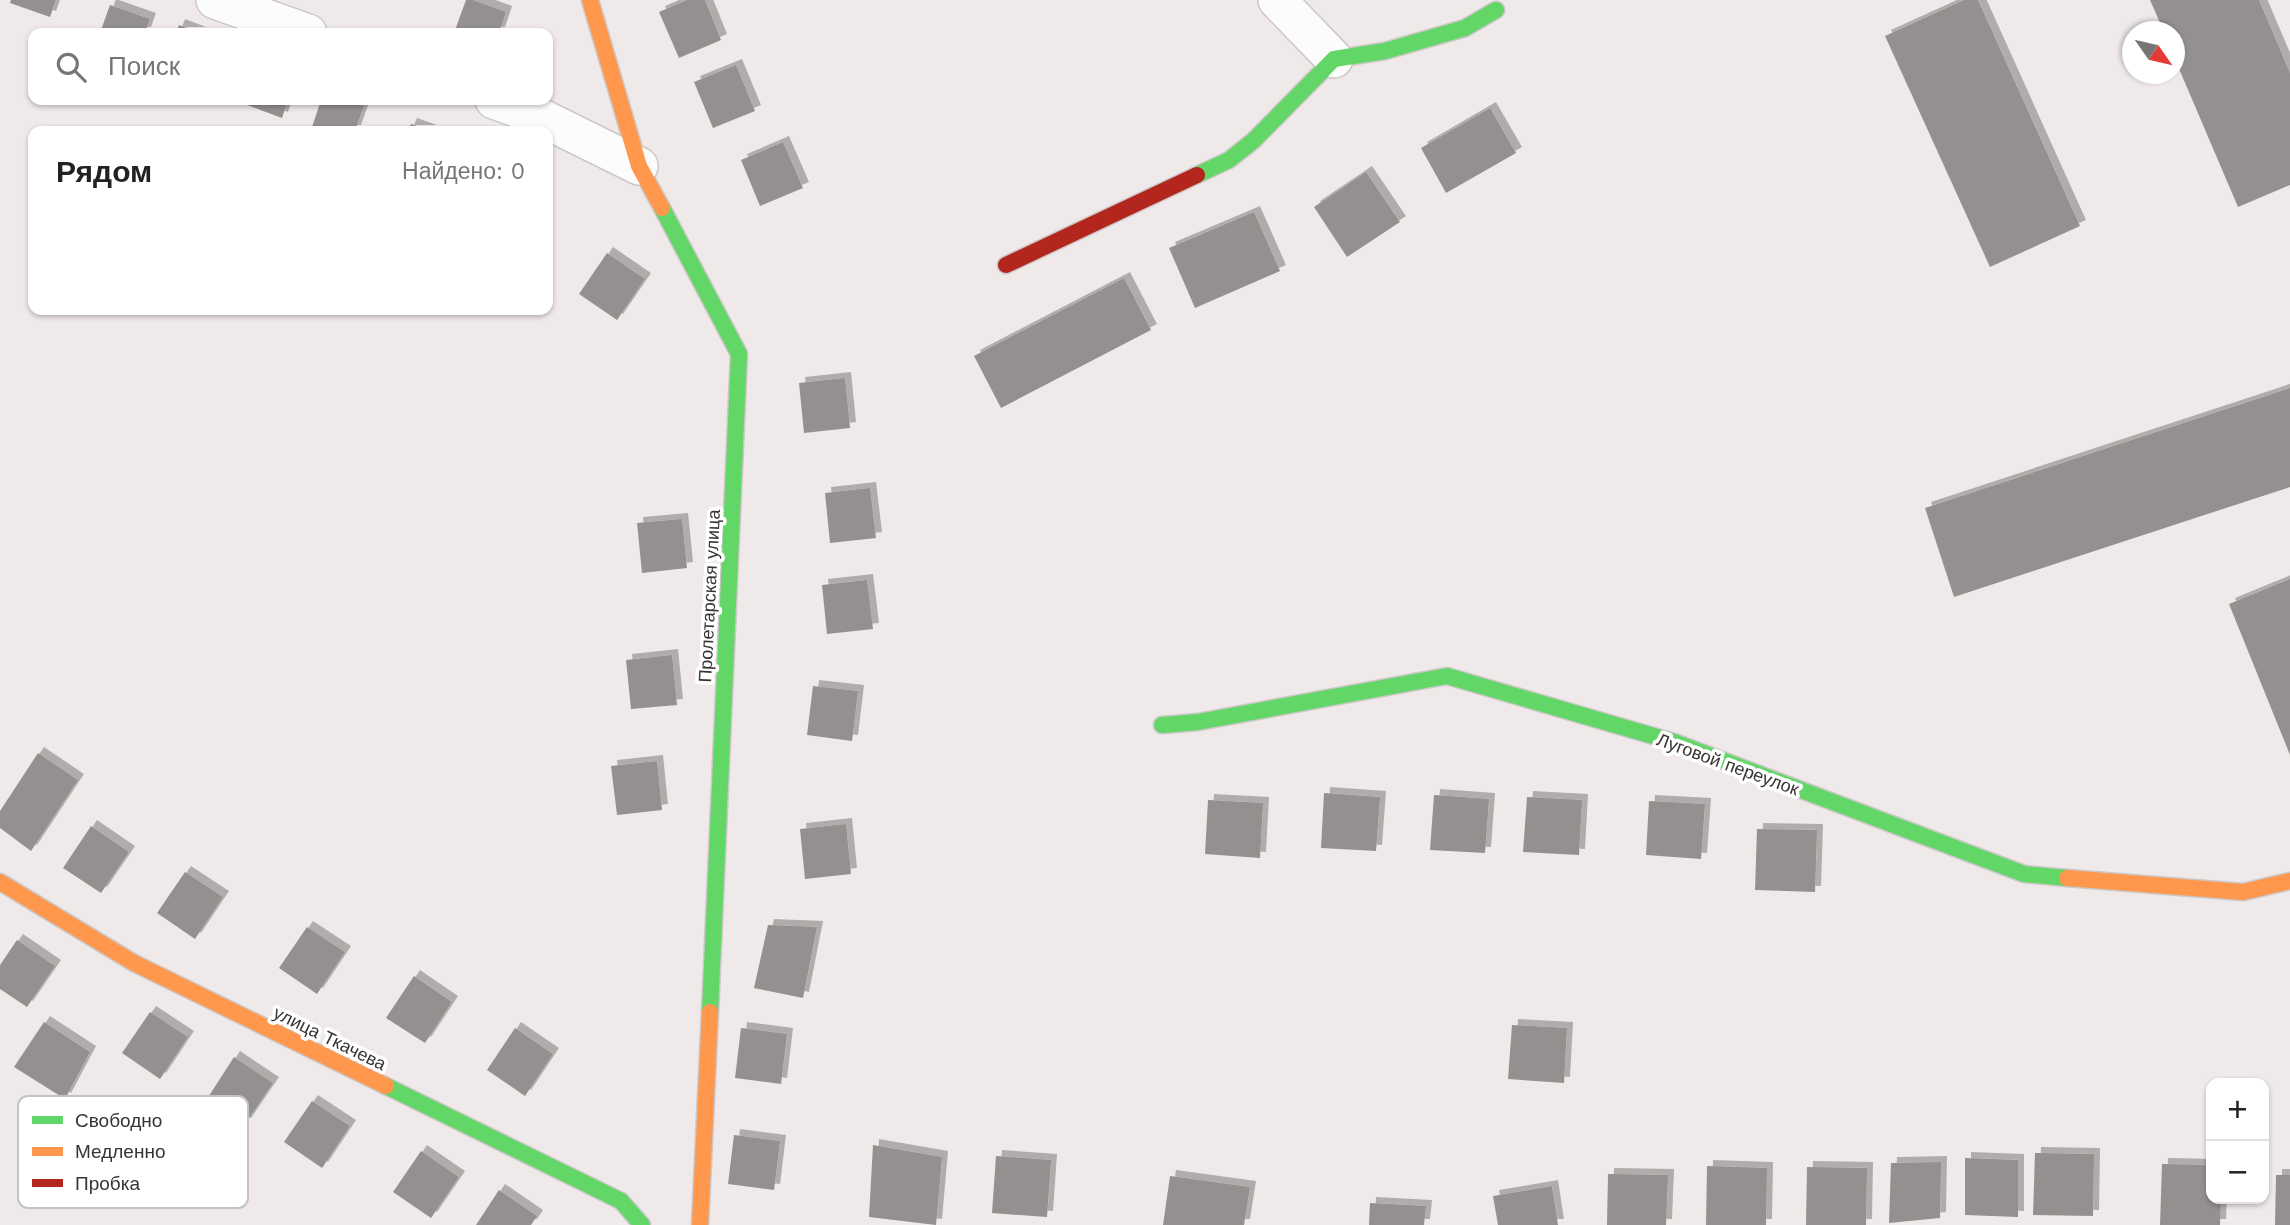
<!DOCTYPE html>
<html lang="ru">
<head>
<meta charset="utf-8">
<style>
  :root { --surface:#fff; --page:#f2f2f2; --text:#222; --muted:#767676; --line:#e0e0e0 }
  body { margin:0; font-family:"Work Sans",sans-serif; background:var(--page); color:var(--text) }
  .controls { position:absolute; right:21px; bottom:21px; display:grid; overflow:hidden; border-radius:14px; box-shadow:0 2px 5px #0004 }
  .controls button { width:63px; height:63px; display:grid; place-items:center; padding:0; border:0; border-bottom:2px solid var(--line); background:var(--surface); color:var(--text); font:35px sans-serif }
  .compass { position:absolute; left:2122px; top:21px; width:63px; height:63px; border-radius:50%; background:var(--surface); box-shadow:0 2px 5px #0004; rotate:124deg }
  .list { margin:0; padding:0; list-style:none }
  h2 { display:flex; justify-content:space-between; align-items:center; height:91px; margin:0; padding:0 28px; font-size:30px }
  h2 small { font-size:23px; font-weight:400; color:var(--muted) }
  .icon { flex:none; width:38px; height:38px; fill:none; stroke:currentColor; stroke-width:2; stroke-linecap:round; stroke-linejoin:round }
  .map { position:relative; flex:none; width:2290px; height:1225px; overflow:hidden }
  .search { position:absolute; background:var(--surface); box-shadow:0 2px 5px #0004; left:28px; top:28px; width:525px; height:77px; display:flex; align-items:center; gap:18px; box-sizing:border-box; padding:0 24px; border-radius:14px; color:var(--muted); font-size:26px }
  .panel { position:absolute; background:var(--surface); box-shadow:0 2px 5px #0004; left:28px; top:126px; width:525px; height:189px; border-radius:14px }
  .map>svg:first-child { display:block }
  .building { fill:#94908f; filter:url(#shadow) }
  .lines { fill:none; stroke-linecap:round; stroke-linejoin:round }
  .street-casing { stroke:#ccc8c7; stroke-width:40 }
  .fast-casing { stroke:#ccc8c7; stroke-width:19 }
  .slow-casing { stroke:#ccc8c7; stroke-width:19 }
  .jam-casing { stroke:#ccc8c7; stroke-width:19 }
  .street { stroke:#fdfcfc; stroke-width:37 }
  .fast { stroke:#63d668; stroke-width:16 }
  .slow { stroke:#ff974d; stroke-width:16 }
  .jam { stroke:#b3261e; stroke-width:16 }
  .labels { text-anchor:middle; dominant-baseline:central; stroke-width:7; stroke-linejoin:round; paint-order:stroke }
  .street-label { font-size:18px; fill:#373432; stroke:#fff }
  .key { fill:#fff; stroke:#c3c2c2; stroke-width:2 }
  .key-label { font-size:19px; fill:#373432 }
</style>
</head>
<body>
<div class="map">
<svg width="2290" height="1225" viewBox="0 0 2290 1225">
  <defs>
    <filter id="shadow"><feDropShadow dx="6" dy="-6" stdDeviation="0" flood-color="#0004"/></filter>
  </defs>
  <rect width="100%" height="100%" fill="#efeae9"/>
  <g class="building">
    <polygon points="11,0 56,0 50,17 10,3"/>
    <polygon points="466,0 473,0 506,12 499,33 454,33"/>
    <polygon points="687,0 705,0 721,40 679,58 659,12"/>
    <polygon points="1964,0 1978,0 2080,226 1990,267 1885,36"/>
    <polygon points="2150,0 2259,0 2290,73 2290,185 2238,207 2174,57 2174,32 2164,32"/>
    <polygon points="110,5 150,19 145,33 100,33"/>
    <polygon points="179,25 200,33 176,33"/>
    <polygon points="736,65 755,111 713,128 694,82"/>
    <polygon points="239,100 288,100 282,118 239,102"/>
    <polygon points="321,100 366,100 355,131 324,131 312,127"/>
    <polygon points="1490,108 1516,153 1446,193 1421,148"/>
    <polygon points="411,124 431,131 408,131"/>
    <polygon points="783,142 803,188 760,206 741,160"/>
    <polygon points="1366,172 1400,222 1347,257 1314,207"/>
    <polygon points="1254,212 1280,271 1195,308 1169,248"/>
    <polygon points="607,253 645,279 617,320 579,294"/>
    <polygon points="1124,278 1151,330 1001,408 974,356"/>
    <polygon points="845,378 850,428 804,433 799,383"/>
    <polygon points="2290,388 2290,487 1954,597 1925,508"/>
    <polygon points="870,488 876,538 830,543 825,493"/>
    <polygon points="682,519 687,568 642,573 637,523"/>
    <polygon points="2290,579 2290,755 2229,604"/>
    <polygon points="867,580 873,629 827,634 822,585"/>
    <polygon points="672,655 677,705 631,709 626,660"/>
    <polygon points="813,686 858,691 852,741 807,735"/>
    <polygon points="38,753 78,780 31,851 0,828 0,811"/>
    <polygon points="657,761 662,810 617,815 611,766"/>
    <polygon points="1324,793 1380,797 1376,851 1321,848"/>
    <polygon points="1434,795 1489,799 1485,853 1430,850"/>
    <polygon points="1527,797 1582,800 1579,855 1523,852"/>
    <polygon points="1208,800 1263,803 1260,858 1205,854"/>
    <polygon points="1649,801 1705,804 1701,859 1646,855"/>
    <polygon points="846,824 851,874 805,879 800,829"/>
    <polygon points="91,826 129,852 101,893 63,868"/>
    <polygon points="1757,829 1817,830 1815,892 1755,890"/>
    <polygon points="185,872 223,897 195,939 157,913"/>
    <polygon points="768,925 817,927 803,998 754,988"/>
    <polygon points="307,927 345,952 317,994 279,968"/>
    <polygon points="17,940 55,966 27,1007 0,989 0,965"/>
    <polygon points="414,976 452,1002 425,1043 386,1018"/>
    <polygon points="150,1012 188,1037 160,1079 122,1053"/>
    <polygon points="44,1022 90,1052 65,1099 14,1067"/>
    <polygon points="1512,1025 1567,1028 1564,1083 1508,1079"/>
    <polygon points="515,1028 553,1054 525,1096 487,1070"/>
    <polygon points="741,1028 787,1034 781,1084 735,1078"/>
    <polygon points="234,1057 273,1083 245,1124 207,1099"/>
    <polygon points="312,1101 350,1126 322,1168 284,1142"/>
    <polygon points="734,1135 780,1141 774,1190 728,1184"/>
    <polygon points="873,1145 942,1157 936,1225 869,1217"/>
    <polygon points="421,1151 459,1177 431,1218 393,1192"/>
    <polygon points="2035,1153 2094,1154 2093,1216 2033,1215"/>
    <polygon points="996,1156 1051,1160 1047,1217 992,1213"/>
    <polygon points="1965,1158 2018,1160 2018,1217 1965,1215"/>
    <polygon points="1941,1162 1940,1218 1889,1223 1891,1163"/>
    <polygon points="2162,1164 2211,1165 2211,1199 2221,1199 2220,1225 2160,1225"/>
    <polygon points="1707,1166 1767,1168 1766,1225 1706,1225"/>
    <polygon points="1807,1167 1867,1168 1866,1225 1806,1225"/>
    <polygon points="1608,1174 1668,1175 1666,1225 1607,1225"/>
    <polygon points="2276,1175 2290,1175 2290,1225 2275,1225"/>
    <polygon points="1170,1176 1250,1187 1244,1225 1163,1225"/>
    <polygon points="1552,1186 1558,1225 1498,1225 1493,1196"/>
    <polygon points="499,1190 537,1216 531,1225 476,1225"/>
    <polygon points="1370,1203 1426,1206 1424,1225 1369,1225"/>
  </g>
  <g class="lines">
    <defs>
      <g id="street">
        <polyline points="215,0 308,33"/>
        <polyline points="1277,0 1334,59"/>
        <polyline points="494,100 538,116 639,166"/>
      </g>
      <g id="fast">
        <polyline points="1197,175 1229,160 1253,141 1334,59 1385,51 1465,28 1496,10"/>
        <polyline points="662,208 739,354 710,1012"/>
        <polyline points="1162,725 1198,722 1447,676 1674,742 2024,874 2067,878"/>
        <polyline points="386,1086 621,1201 642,1225"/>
      </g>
      <g id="slow">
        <polyline points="590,0 639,166 662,208"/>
        <polyline points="2067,878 2243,892 2290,881"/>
        <polyline points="0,882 134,963 386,1086"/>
        <polyline points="700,1225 710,1012"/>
      </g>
      <polyline id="jam" points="1006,265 1197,175"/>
    </defs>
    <use href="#street" class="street-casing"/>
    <use href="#fast" class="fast-casing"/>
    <use href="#slow" class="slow-casing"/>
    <use href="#jam" class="jam-casing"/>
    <use href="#street" class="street"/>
    <use href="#fast" class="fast"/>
    <use href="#slow" class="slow"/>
    <use href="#jam" class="jam"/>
  </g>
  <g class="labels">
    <g class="street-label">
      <text transform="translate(709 596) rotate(-87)">Пролетарская улица</text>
      <text transform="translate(1728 764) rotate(20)">Луговой переулок</text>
      <text transform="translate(330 1038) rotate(26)">улица Ткачева</text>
    </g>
  </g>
  <rect x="18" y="1096" width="230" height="112" rx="10" class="key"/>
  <rect x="32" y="1116" width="31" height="8" fill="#63d668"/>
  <rect x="32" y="1147" width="31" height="9" fill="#ff974d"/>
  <rect x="32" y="1179" width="31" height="8" fill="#b3261e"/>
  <g class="key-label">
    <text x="75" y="1127">Свободно</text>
    <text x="75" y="1158">Медленно</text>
    <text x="75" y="1190">Пробка</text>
  </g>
</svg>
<div class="controls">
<button>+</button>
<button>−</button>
</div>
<svg class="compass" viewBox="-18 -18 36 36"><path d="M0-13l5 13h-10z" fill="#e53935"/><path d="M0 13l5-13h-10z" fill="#767676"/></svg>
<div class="search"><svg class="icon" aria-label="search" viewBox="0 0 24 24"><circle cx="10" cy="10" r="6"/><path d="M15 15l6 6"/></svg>Поиск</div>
<section class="panel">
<h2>Рядом<small>Найдено: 0</small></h2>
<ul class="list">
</ul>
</section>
</div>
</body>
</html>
